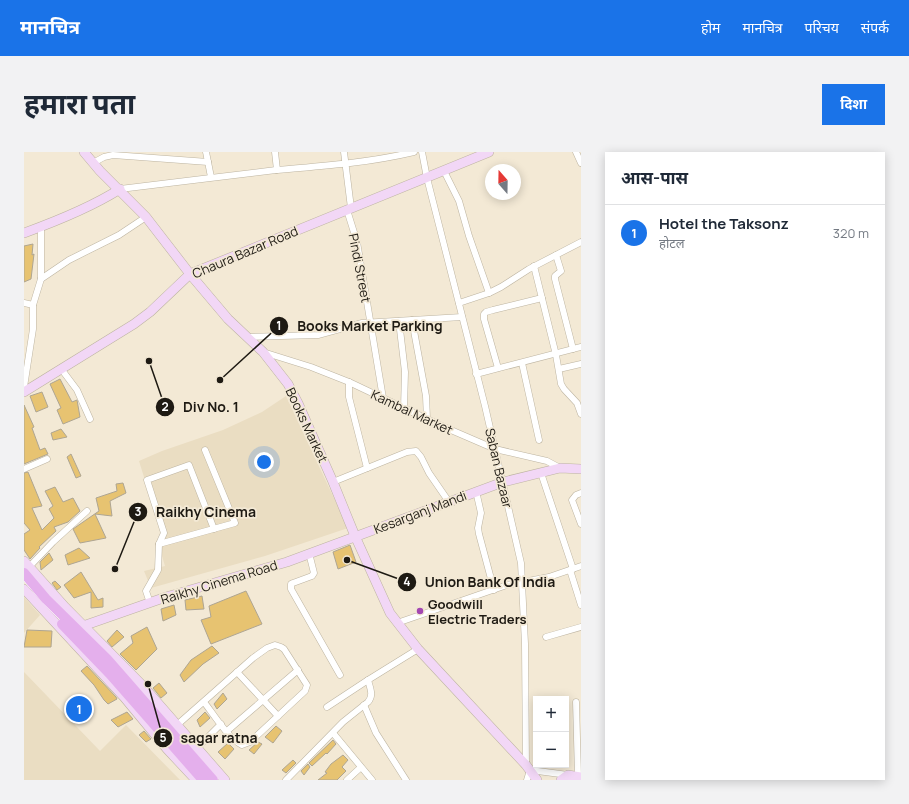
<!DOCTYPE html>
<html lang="hi">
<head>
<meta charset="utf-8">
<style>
  :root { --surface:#fff; --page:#f2f2f3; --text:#1f2937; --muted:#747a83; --line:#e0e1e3; --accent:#1a73e8 }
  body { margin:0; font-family:Manrope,"Noto Sans Devanagari",sans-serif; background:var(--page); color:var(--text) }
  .controls { position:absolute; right:12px; bottom:12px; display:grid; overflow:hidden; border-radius:0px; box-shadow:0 2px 10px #0003 }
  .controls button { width:36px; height:36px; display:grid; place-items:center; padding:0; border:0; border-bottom:1px solid var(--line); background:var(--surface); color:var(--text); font:20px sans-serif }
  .compass { position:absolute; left:461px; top:12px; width:36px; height:36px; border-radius:50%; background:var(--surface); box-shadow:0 2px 10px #0003; rotate:340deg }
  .you { position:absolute; left:240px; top:310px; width:14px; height:14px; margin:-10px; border:3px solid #fff; border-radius:50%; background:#1a73e8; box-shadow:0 0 0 6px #1a73e833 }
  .badge { display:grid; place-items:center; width:26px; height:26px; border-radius:50%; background:var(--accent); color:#fff; font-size:13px; font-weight:700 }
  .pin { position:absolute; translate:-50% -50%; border:2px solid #fff; box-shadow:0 1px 4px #0006 }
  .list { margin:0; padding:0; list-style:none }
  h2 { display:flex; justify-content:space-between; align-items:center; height:52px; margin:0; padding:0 16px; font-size:17px }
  h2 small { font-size:13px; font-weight:400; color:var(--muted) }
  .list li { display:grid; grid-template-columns:26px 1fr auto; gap:12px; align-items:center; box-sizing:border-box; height:56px; padding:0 16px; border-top:1px solid var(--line) }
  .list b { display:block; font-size:15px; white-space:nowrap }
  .list p { margin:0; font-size:13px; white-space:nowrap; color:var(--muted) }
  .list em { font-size:13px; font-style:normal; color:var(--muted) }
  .map { position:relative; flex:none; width:557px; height:628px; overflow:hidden; border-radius:0px }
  header { display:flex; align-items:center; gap:24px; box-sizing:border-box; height:56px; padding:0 20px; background:var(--accent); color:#fff }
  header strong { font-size:19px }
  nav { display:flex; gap:22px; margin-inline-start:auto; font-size:14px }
  .intro { display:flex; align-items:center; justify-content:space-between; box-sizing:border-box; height:96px; padding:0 24px }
  h1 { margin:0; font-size:28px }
  .button { padding:10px 18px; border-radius:0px; background:var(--accent); color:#fff; font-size:14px; font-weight:700 }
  main { display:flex; gap:24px; padding:0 24px }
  aside { flex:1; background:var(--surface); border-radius:0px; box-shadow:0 2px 10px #0003 }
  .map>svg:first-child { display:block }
  .built { fill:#eaddc2 }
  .building { fill:#e7c371; stroke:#aea592 }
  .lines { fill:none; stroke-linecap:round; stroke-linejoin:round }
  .street-casing { stroke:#bdb4a1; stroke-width:7 }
  .secondary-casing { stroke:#bdb4a1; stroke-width:10 }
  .primary-casing { stroke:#fff; stroke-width:11 }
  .street { stroke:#fff; stroke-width:6 }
  .secondary { stroke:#f2d7f6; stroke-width:9 }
  .primary { stroke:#e4afec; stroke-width:10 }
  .poi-dot { fill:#a347b2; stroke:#f3e9d5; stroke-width:1.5 }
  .labels { text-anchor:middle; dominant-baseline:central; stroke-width:3.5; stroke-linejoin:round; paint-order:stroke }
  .street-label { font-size:13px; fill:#1e1a13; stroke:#f3e9d5 }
  .poi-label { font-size:13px; font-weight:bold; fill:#1e1a13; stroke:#f3e9d5; text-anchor:start }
  .leader { fill:none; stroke:#1e1a13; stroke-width:1.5 }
  .callout-dot { fill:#1e1a13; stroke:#f3e9d5; stroke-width:1.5 }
  .mark-label { font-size:12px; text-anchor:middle; font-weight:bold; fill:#fff }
  .callout-label { font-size:14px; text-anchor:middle; font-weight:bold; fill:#1e1a13; stroke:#f3e9d5; stroke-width:3.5; stroke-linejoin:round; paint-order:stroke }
</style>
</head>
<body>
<header>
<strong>मानचित्र</strong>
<nav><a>होम</a><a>मानचित्र</a><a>परिचय</a><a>संपर्क</a></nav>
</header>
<div class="intro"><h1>हमारा पता</h1><a class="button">दिशा</a></div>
<main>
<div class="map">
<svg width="557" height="628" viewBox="0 0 557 628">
  <rect width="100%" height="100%" fill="#f3e9d5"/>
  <g class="built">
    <polygon points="262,244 324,376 241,404 127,436 120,419 141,414 134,391 139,386 115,309 138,299 199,278 238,260"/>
    <polygon points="0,445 16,463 0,481"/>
    <polygon points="0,520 76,599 102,573 156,628 0,628"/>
  </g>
  <g class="building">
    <polygon points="9,92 8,103 10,102 7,127 0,130 0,94"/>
    <polygon points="36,227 48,250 53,248 56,265 39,272 33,258 37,256 26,232"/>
    <polygon points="18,240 24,255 12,260 6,244"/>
    <polygon points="0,253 10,275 8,276 16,298 21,296 24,302 0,312"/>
    <polygon points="37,277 43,285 29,288 27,281"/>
    <polygon points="47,302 57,324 52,326 43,305"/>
    <polygon points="4,320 18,354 8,356 18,378 30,366 25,357 29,354 21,339 31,335 39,350 49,346 56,359 44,370 30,375 32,379 15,395 16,396 6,407 0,398 0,382 6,378 0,371 0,321"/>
    <polygon points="99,331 102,341 86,349 88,364 71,362 82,386 56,391 49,377 75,359 72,346 93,339 92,332"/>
    <polygon points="326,393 332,410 314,417 309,400"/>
    <polygon points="55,396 66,406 44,413 41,403"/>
    <polygon points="25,401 29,408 17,418 16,410"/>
    <polygon points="57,420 74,448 79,446 79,455 67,456 67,440 50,446 40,433"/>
    <polygon points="31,429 37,435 33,438 28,431"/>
    <polygon points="222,439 238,472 187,492 177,468 187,465 185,454"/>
    <polygon points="178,444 180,457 162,458 161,448"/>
    <polygon points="150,453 152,463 139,469 137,457"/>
    <polygon points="123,475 133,497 112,518 96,502 109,491 107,484"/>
    <polygon points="3,478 28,479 27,495 0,495"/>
    <polygon points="93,478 100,485 88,495 83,489"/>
    <polygon points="188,494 195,501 179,512 160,530 156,523 167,508"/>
    <polygon points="63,514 92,545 93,547 84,552 80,548 70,533 57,519"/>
    <polygon points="135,531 143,541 137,546 129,536"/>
    <polygon points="199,541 203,547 193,557 190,552"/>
    <polygon points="103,560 109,567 94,575 87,568"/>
    <polygon points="181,560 186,566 176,575 173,568"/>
    <polygon points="252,574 258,579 249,591 241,585"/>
    <polygon points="120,579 127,587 122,590 115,583"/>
    <polygon points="309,588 312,592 303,602 302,601 288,614 285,611"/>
    <polygon points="234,590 238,592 230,602 225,598"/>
    <polygon points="204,591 210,597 201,607 194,600"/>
    <polygon points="319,603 324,608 318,615 322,619 313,628 294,628 303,621 301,620 307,612"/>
    <polygon points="269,608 272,611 262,621 258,618"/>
    <polygon points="284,612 286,615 280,623 277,619"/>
  </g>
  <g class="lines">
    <defs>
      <g id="street">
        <polyline points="182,0 187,25"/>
        <polyline points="251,0 253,18"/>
        <polyline points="320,0 327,56"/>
        <polyline points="398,0 403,26 461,254 497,411 501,492 502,613"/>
        <polyline points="552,0 557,11"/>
        <polyline points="69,11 80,5 89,3 184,10"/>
        <polyline points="420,19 435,49 445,84 465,141"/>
        <path d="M 96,37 C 148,31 200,24 252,18 C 300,14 343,11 390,0"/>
        <polyline points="323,58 333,90 359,246"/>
        <polyline points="532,103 537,119 531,124 531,127 549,197"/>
        <polyline points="510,114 532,203 537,232 540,237 553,251 557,262"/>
        <polyline points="17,127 45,108 95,83 122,65"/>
        <polyline points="0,151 9,153"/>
        <polyline points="435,151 465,141 477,135 505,117 557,90"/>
        <polyline points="388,168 402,244 403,267"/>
        <polyline points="375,169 381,220 380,256"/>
        <polyline points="224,185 294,183 338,171 438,165"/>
        <polyline points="239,200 287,215 325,230 420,275 471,297 523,309 536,316"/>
        <polyline points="498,211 515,288"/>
        <polyline points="474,216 460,167 460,162 462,160 469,158 518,146"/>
        <polyline points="535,217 557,212"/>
        <polyline points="38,218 53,238 66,267"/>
        <polyline points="452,222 557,195"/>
        <polyline points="325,230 325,245 343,316"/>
        <polyline points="0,235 9,177 9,153 17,127 17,75"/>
        <polyline points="0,317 23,307"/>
        <polyline points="517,321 549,417"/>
        <polyline points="309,330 383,300 392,299 397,305 405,321 425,350"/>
        <polyline points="452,339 457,361 454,376 455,382 470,438"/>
        <polyline points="557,341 552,343 548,348 557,372"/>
        <polyline points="135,392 211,371 181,298"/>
        <polyline points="285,401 290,421 288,424 269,431 267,432 267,437 316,523"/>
        <polyline points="5,415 29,390 63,359"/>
        <polyline points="546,418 557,453"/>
        <polyline points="126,451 122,439 134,418 135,392 140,381 123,328 165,313 190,377"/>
        <polyline points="373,471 483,433 525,425 557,414"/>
        <polyline points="522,485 557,475"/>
        <polyline points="213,520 254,564"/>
        <polyline points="552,550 554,624"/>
        <polyline points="340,553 352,581 382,628"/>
        <polyline points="303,555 344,528 394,497"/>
        <path d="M 153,573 L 229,506 L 243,496 L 251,493 L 257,495 L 260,497 L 283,533 L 281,539 L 226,590 L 218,593 C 204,586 190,563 180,550"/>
        <polyline points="203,579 274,518"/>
        <polyline points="309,581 348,628"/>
        <polyline points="173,596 197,572"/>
        <path d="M 262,628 L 319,570 L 344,550 C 350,543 346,536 344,528"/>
        <polyline points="323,628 336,616"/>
        <polyline points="503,628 506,618 544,623"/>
      </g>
      <g id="secondary">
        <polyline points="60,0 76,19 122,65 166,122 204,167 239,200 264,232 274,251 309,330 331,384 366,461 394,497 502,613 513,628"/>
        <path d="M 0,81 C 33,69 66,56 96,37"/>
        <polyline points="0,240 110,172 126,160 166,122 465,0"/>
        <polyline points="0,409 41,455 119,534 201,628"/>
        <polyline points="0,437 100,545 143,597 172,628"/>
        <polyline points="59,474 142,445 263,410 479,330 536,316 557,317"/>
        <polyline points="537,628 544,623 557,625"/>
      </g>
      <g id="primary">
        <polyline points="0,421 22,447 83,507 189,628"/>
        <polyline points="38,472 86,522 179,628"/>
      </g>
    </defs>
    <use href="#street" class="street-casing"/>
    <use href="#secondary" class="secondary-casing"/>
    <use href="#primary" class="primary-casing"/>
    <use href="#street" class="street"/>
    <use href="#secondary" class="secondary"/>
    <use href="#primary" class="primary"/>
  </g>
  <circle class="poi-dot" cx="396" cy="459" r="4"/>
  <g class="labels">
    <g class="street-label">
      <text transform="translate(221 100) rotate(-23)">Chaura Bazar Road</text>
      <text transform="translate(336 116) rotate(79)">Pindi Street</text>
      <text transform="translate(388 260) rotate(25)">Kambal Market</text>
      <text transform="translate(283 273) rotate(65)">Books Market</text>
      <text transform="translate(475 316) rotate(77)">Saban Bazaar</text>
      <text transform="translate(396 360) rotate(-21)">Kesarganj Mandi</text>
      <text transform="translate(195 430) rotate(-17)">Raikhy Cinema Road</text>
    </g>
    <g class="poi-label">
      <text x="404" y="452">Goodwill<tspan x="404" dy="15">Electric Traders</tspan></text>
    </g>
  </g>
  <path class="leader" d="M196 228L255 174M125 209L141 255M91 417L114 360M323 408L383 430M124 532L139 586"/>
  <g class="callout-dot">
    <circle cx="196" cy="228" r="4"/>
    <circle cx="125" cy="209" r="4"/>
    <circle cx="91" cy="417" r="4"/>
    <circle cx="323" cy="408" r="4"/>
    <circle cx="124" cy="532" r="4"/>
    <circle cx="255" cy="174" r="10"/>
    <circle cx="141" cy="255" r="10"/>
    <circle cx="114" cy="360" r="10"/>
    <circle cx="383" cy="430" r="10"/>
    <circle cx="139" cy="586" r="10"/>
  </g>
  <g class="mark-label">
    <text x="255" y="178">1</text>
    <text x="141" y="259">2</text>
    <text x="114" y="364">3</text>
    <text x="383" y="434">4</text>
    <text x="139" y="590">5</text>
  </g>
  <g class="callout-label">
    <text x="346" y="179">Books Market Parking</text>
    <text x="187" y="260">Div No. 1</text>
    <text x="182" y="365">Raikhy Cinema</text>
    <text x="466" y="435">Union Bank Of India</text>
    <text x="195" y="591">sagar ratna</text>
  </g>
</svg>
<div class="controls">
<button>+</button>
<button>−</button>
</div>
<svg class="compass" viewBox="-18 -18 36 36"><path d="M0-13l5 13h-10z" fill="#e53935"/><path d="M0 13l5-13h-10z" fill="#747a83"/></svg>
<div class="you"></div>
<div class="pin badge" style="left:55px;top:557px">1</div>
</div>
<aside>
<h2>आस-पास<small></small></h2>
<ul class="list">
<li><span class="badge">1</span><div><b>Hotel the Taksonz</b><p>होटल</p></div><em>320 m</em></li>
</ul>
</aside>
</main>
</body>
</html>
